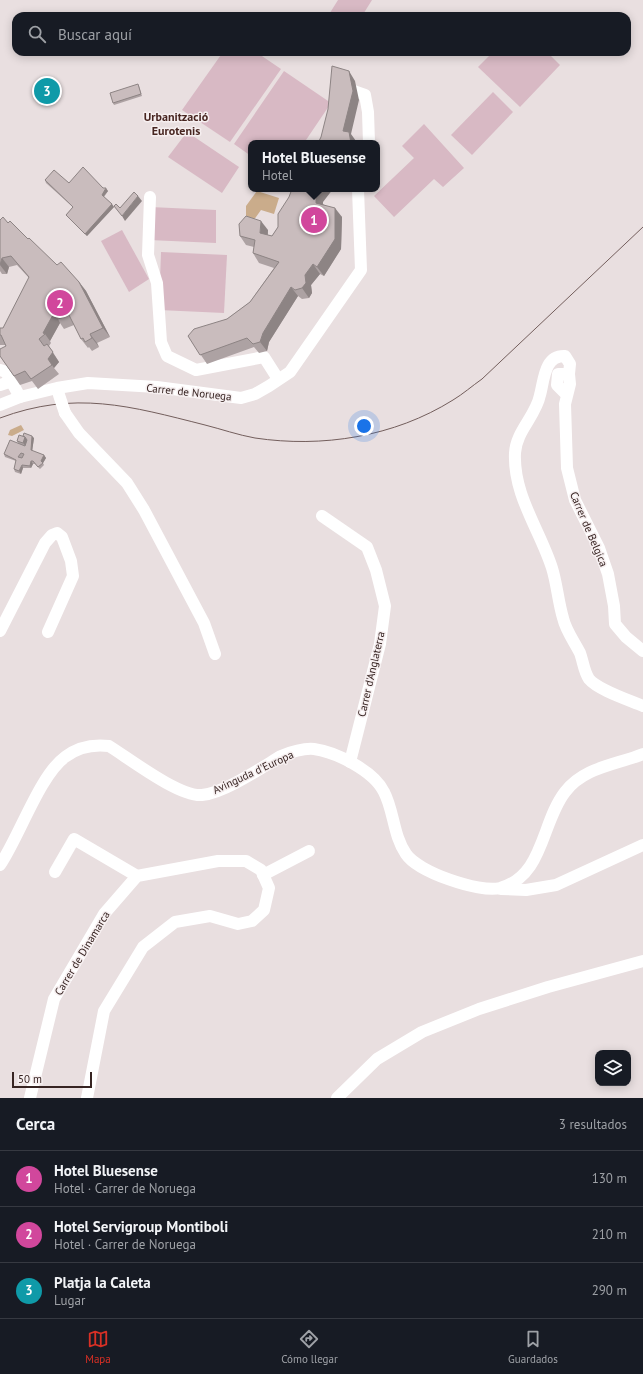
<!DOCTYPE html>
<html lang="es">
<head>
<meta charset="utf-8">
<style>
  :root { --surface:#171b24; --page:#20242c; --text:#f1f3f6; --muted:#9ea1a6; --line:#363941; --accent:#d93025 }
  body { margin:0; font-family:"PT Sans",sans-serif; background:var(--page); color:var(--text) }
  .controls { position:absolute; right:12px; bottom:12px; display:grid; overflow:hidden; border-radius:8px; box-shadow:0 2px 10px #0003 }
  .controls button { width:36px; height:36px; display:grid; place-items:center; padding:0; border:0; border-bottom:1px solid var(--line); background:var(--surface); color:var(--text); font:20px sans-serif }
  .scale { position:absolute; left:12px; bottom:10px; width:80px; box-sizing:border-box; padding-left:4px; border:2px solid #372422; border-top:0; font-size:11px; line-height:14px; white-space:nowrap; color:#372422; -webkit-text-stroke:3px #f6eff0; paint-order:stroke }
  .you { position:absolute; left:364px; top:426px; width:14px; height:14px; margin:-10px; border:3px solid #fff; border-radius:50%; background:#1a73e8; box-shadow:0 0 0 6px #1a73e833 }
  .badge { display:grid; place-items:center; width:26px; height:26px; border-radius:50%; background:var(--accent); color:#fff; font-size:13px; font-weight:700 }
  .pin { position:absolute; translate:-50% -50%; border:2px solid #fff; box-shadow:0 1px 4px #0006 }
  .popup { position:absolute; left:248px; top:140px; width:132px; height:52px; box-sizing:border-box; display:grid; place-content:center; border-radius:8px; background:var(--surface); filter:drop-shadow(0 1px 3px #0005); font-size:13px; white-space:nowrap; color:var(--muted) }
  .popup b { font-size:15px; color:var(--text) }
  .popup::after { content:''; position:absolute; left:50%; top:100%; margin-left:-8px; border:8px solid transparent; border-top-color:var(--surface) }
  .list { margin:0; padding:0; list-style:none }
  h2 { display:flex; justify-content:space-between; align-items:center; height:52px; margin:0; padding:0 16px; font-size:17px }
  h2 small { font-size:13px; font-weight:400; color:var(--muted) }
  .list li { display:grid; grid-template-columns:26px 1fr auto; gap:12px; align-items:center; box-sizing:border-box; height:56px; padding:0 16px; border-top:1px solid var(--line) }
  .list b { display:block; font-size:15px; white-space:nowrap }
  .list p { margin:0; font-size:13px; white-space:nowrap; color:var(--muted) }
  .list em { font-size:13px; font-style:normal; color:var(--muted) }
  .icon { flex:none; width:22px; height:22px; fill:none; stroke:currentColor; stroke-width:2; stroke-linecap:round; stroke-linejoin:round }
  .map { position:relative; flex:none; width:643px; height:1098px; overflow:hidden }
  .search { position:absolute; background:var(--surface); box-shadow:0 2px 10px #0003; left:12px; right:12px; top:12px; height:44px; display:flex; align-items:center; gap:10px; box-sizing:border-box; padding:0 14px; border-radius:12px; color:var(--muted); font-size:15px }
  .sheet { height:220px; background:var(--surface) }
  nav { display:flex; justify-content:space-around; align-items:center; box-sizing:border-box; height:56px; border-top:1px solid var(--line); background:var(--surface); font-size:11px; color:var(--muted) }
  nav a { display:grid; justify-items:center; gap:2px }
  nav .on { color:var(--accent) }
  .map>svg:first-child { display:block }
  .green { fill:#d8b9c4 }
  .water { fill:#caac8b }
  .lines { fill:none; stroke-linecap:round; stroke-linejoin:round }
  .minor { stroke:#fff; stroke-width:12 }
  .tram { stroke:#735e5c; stroke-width:1 }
  .minor-bridge { stroke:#fff; stroke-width:12 }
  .wall { fill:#ada2a3 }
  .shaded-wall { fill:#8d8484 }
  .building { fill:#c9bcbd; stroke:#8d8484; fill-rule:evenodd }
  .labels { text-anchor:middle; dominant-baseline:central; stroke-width:3; stroke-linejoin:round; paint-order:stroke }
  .street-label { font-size:11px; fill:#372422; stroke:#f6eff0 }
  .neighbourhood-label { font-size:12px; font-weight:bold; fill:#472520; stroke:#f6eff0 }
</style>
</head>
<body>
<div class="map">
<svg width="643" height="1098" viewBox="0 0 643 1098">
  <rect width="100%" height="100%" fill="#e9dfe0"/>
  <g class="green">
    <polygon points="338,0 372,0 362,16 328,16"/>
    <polygon points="223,52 256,52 281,69 230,142 182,110"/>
    <polygon points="493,52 547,52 560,65 520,107 478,67"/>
    <polygon points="284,71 331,103 304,143 251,143 251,156 234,144"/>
    <polygon points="493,92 513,112 472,155 451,135"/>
    <polygon points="424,124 464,168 443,187 434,179 394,217 374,196 414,158 402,146"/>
    <polygon points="187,132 239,167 222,193 168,157"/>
    <polygon points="150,207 216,210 216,243 149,240"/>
    <polygon points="122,230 149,279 129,292 101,241"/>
    <polygon points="161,252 227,255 224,313 159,310"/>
  </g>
  <g class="water">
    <polygon points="257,191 279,198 274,214 261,210 253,221 246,218 246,206"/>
    <polygon points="21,425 24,430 12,436 8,435 10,430"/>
  </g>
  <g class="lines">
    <g class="minor">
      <polyline points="342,87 365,95 368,112 369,143"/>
      <polyline points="150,197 148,255 157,283 161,342 167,356 196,370 264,357 278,379"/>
      <polyline points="0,370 6,372 20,397"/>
      <path d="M 569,374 L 570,364 L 565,356 C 544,355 544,381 540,395 C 536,416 516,431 515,453 C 513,495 540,530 552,568 C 557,584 558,601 563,618 C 566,631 574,641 580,653 C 583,661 584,672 589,679 C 598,690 629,700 643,706"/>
      <polyline points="0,385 12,381"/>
      <polyline points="567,395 557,385 558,374 569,374 570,384 565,404 567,468 575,500 599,548 608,574 614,606 615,624 626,637 643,651"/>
      <polyline points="0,405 20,397 57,388 88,383 157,387 241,398 255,394 269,386 290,372 361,270 358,189"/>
      <polyline points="65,413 79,433 127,483 144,510 204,623 215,654"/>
      <polyline points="322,516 367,547 376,570 385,606 380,644 350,762"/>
      <polyline points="0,631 45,543 52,535 57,533 62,537 71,561 73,576 48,632"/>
      <path d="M 0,865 C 19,837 40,775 65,757 C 78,747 92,744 109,746 C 130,759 179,797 202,795 C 224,793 261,768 281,756 C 291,752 303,748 314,749 C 336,752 374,771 384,792 C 394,811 393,835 406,854 C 418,872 479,893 500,888 C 544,876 541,823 565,792 C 584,767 616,765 643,754"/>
      <polyline points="55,872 74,839 137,876"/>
      <polyline points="263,875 309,851"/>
      <polyline points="501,889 526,890 556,885 643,845"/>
      <polyline points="30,1098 54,999 104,914 137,876 218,861 246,861 261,870 269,888 264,910 252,921 238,924 210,916 175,922 143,947 104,1011 87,1098"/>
      <polyline points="337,1098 377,1059 422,1032 479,1009 548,987 643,961"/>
    </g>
    <path class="tram" d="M 0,418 C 75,390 130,406 205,425 C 221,429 238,435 255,438 C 322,448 394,437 453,400 C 463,394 472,386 482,379 L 643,227"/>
    <polyline class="minor-bridge" points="59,395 65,413"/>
  </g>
  <g class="wall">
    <polygon points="139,86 142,96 114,105 113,103"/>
    <polygon points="45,180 69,183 103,188 108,191 104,197 114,207 87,236 66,215 73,207 46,183"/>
    <polygon points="289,197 323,202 323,204 342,217 341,249 324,276 320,274 311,285 312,293 309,298 302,299 298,296 269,342 267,351 259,353 254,347 207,364 188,336 227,319 250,302 274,268 259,263 253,253 254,247 246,245 240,236 268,230 268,235 272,236 278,227"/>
    <polygon points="0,220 8,223 57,265 79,282 86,291 110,337 97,343 99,347 92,351 89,347 88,348 81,339 74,325 64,329 60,323 50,341 51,343 49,346 59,362 54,368 59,374 38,389 32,381 20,385 0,356 6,346 5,345 0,345 0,328 3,328 29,278 17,265 9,267 7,274 2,274 0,271"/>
    <polygon points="23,436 34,438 32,451 44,455 46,458 43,463 44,465 40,469 35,464 33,464 31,468 23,468 21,474 15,472 14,469 16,461 5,457 4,454 18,443 17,441"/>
  </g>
  <g class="shaded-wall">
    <polygon points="349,71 355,81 359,100 351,134 356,141 356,143 351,143 343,131"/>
    <polygon points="106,188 108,191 103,197 102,195"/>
    <polygon points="319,189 333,189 323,202 323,212 316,203 316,193"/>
    <polygon points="138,196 142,201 125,221 122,216"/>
    <polygon points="112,204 114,207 87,236 85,234"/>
    <polygon points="335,208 342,217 341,249 324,276 317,267"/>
    <polygon points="261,221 268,230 267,242 260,233"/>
    <polygon points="2,258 9,267 7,274 0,265"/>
    <polygon points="313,264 320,274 311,285 312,293 309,298 302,288 305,275"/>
    <polygon points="79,282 86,291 110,337 103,328"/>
    <polygon points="291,287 298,296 269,342 267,351 260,342 263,333"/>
    <polygon points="55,305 58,319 60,323 50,341 45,334 43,333 50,311"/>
    <polygon points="90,334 97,343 99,347 92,338"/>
    <polygon points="47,344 59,362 54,368 48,359"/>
    <polygon points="32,436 34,438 32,452 31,450"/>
    <polygon points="25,437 29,442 27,448 23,443"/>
    <polygon points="44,455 46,458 43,463 41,461"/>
    <polygon points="31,461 33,464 31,468 30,466"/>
    <polygon points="22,465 23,468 21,474 19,471"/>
  </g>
  <g class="building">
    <polygon points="332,66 349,71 353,91 343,131 349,132 351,143 318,143 321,137 328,109"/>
    <polygon points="138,84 141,94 113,103 110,93"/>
    <polygon points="83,167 103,188 106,188 102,195 112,204 85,234 66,215 73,207 45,180 54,170 69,183"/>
    <polygon points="292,189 319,189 316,193 316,203 335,208 335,239 317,267 313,264 305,275 306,283 302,288 295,290 291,287 263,333 260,342 253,344 247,338 200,355 188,336 194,329 227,319 250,302 279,262 253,253 255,240 240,236 239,224 246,216 261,221 260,233 272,236 278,227 278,214 289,197"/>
    <polygon points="134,192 138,196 122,216 114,206 116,204 120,208"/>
    <polygon points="3,217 8,223 10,221 28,239 29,238 57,265 61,262 79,282 103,328 90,334 92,338 85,342 83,338 81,339 69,315 58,319 55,305 50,311 54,313 43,333 45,334 39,339 44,346 47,344 53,352 48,359 52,365 31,379 25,371 14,376 0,356 0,349 6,346 1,335 0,335 0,328 3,328 29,277 11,256 2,258 0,265 0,220"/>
    <path d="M 24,433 L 32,436 L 31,450 L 44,455 L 41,461 L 43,463 L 38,467 L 33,461 L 31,461 L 30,466 L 22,465 L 19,471 L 14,469 L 16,460 L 4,454 L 10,440 L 25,446 L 27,440 L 25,437 L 23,436 ZM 21,453 L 24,454 L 22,458 L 18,457 Z"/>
    <polygon points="19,435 25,437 23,443 17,441"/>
  </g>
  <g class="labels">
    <g class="street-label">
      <text transform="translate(189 392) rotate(6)">Carrer de Noruega</text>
      <text transform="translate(589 529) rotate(67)">Carrer de Belgica</text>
      <text transform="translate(371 674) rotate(-77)">Carrer d'Anglaterra</text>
      <text transform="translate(253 772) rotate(-25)">Avinguda d'Europa</text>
      <text transform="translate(82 953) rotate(-59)">Carrer de Dinamarca</text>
    </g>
    <g class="neighbourhood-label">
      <text x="176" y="116">Urbanització<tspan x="176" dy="14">Eurotenis</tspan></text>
    </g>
  </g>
</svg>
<div class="controls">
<button><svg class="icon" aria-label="layers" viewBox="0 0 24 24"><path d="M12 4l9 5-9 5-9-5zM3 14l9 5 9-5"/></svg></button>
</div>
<div class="scale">50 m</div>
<div class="you"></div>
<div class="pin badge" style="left:314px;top:220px;background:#d1479c">1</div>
<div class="popup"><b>Hotel Bluesense</b>Hotel</div>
<div class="pin badge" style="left:60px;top:303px;background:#d1479c">2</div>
<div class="pin badge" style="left:47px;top:91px;background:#0f9aa8">3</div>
<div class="search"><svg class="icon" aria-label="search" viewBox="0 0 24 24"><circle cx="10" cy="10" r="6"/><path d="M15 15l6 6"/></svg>Buscar aquí</div>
</div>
<section class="sheet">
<h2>Cerca<small>3 resultados</small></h2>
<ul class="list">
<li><span class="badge" style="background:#d1479c">1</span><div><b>Hotel Bluesense</b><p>Hotel · Carrer de Noruega</p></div><em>130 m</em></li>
<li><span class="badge" style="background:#d1479c">2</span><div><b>Hotel Servigroup Montiboli</b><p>Hotel · Carrer de Noruega</p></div><em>210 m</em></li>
<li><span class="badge" style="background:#0f9aa8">3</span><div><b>Platja la Caleta</b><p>Lugar</p></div><em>290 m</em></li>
</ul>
</section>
<nav>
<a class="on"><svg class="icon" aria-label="map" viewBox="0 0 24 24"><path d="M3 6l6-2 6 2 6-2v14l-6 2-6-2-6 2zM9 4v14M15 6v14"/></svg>Mapa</a>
<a><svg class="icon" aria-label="directions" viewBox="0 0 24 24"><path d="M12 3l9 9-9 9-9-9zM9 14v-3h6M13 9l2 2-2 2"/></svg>Cómo llegar</a>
<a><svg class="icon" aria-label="saved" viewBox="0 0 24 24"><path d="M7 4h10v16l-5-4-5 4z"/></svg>Guardados</a>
</nav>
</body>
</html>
